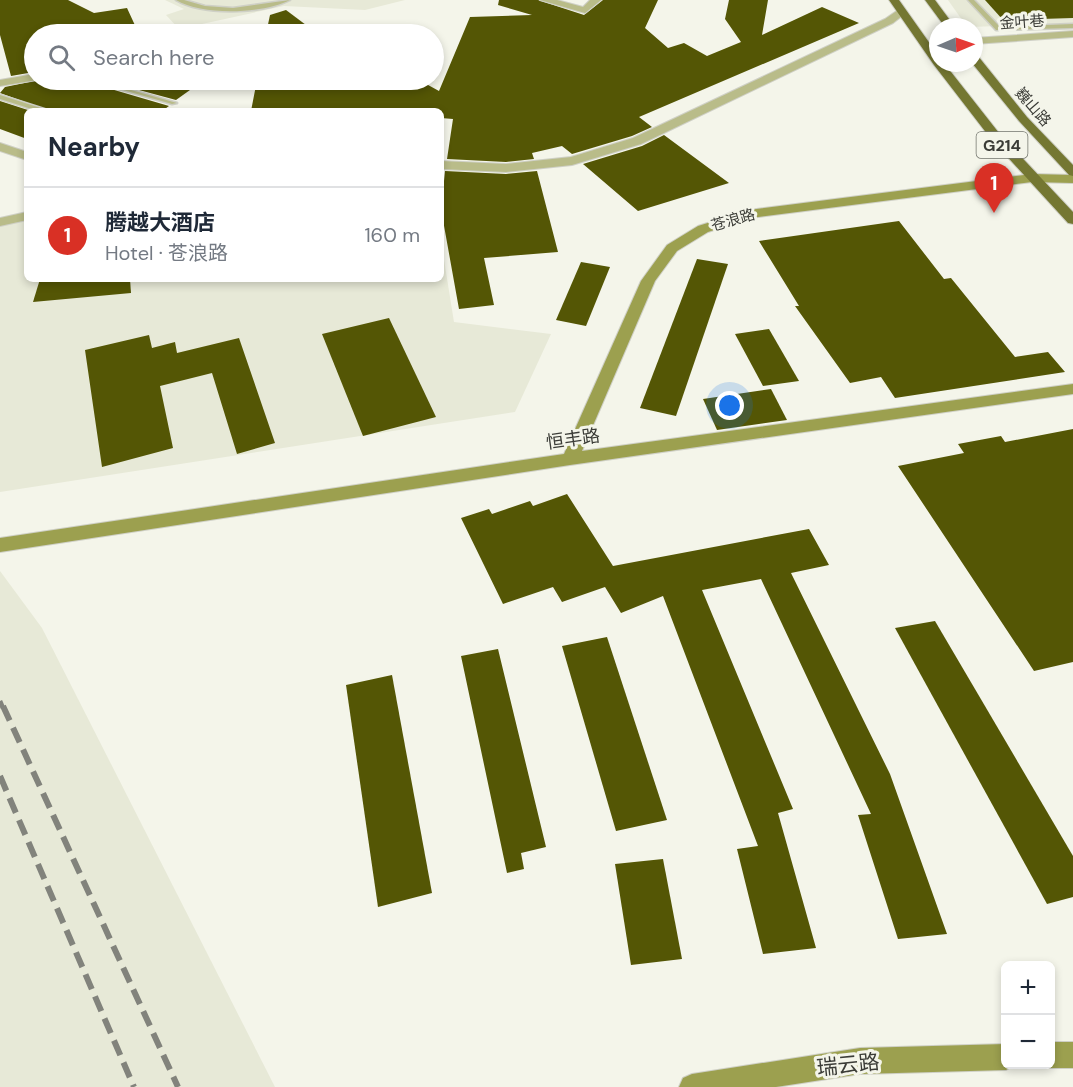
<!DOCTYPE html>
<html lang="en">
<head>
<meta charset="utf-8">
<style>
  :root { --surface:#fff; --page:#f6f6f7; --text:#1f2937; --muted:#747a83; --line:#e0e1e3; --accent:#d93025 }
  body { margin:0; font-family:"DM Sans","Noto Sans SC",sans-serif; background:var(--page); color:var(--text) }
  .controls { position:absolute; right:18px; bottom:18px; display:grid; overflow:hidden; border-radius:9px; box-shadow:0 3px 9px #0003 }
  .controls button { width:54px; height:54px; display:grid; place-items:center; padding:0; border:0; border-bottom:2px solid var(--line); background:var(--surface); color:var(--text); font:30px sans-serif }
  .compass { position:absolute; left:929px; top:18px; width:54px; height:54px; border-radius:50%; background:var(--surface); box-shadow:0 3px 9px #0003; rotate:88deg }
  .you { position:absolute; left:730px; top:406px; width:21px; height:21px; margin:-15px; border:4px solid #fff; border-radius:50%; background:#1a73e8; box-shadow:0 0 0 9px #1a73e833 }
  .badge { display:grid; place-items:center; width:39px; height:39px; border-radius:50%; background:var(--accent); color:#fff; font-size:20px; font-weight:700 }
  .pin { position:absolute; translate:-50% -50px; filter:drop-shadow(0 2px 3px #0008) }
  .pin::after { content:''; position:absolute; top:32px; width:21px; height:18px; background:inherit; clip-path:polygon(0 0,100% 0,50% 100%) }
  .list { margin:0; padding:0; list-style:none }
  h2 { display:flex; justify-content:space-between; align-items:center; height:78px; margin:0; padding:0 24px; font-size:26px }
  h2 small { font-size:20px; font-weight:400; color:var(--muted) }
  .list li { display:grid; grid-template-columns:39px 1fr auto; gap:18px; align-items:center; box-sizing:border-box; height:96px; padding:0 24px; border-top:2px solid var(--line) }
  .list b { display:block; font-size:22px; white-space:nowrap }
  .list p { margin:0; font-size:20px; white-space:nowrap; color:var(--muted) }
  .list em { font-size:20px; font-style:normal; color:var(--muted) }
  .icon { flex:none; width:33px; height:33px; fill:none; stroke:currentColor; stroke-width:2; stroke-linecap:round; stroke-linejoin:round }
  .map { position:relative; flex:none; width:1073px; height:1087px; overflow:hidden }
  .search { position:absolute; background:var(--surface); box-shadow:0 3px 9px #0003; left:24px; top:24px; width:420px; height:66px; display:flex; align-items:center; gap:15px; box-sizing:border-box; padding:0 21px; border-radius:33px; color:var(--muted); font-size:22px }
  .panel { position:absolute; background:var(--surface); box-shadow:0 3px 9px #0003; left:24px; top:108px; width:420px; height:174px; border-radius:9px }
  .map>svg:first-child { display:block }
  .built { fill:#e7e9d7 }
  .building { fill:#545605 }
  .lines { fill:none; stroke-linecap:round; stroke-linejoin:round }
  .lane-casing { stroke:#cfd0c6; stroke-width:3 }
  .street-casing { stroke:#cfd0c6; stroke-width:2 }
  .secondary-casing { stroke:#cfd0c6; stroke-width:2 }
  .highway-casing { stroke:#cfd0c6; stroke-width:2 }
  .lane { fill:#b9bc89; fill-rule:evenodd }
  .street { fill:#b9bc89; fill-rule:evenodd }
  .secondary { fill:#9ca04f; fill-rule:evenodd }
  .highway { fill:#747732; fill-rule:evenodd }
  .rail-far1 { stroke:#82837c; stroke-width:4.5; stroke-dasharray:12 6; stroke-linecap:butt }
  .rail { stroke:#82837c; stroke-width:6; stroke-dasharray:16 8; stroke-linecap:butt }
  .labels { text-anchor:middle; dominant-baseline:central; stroke-width:6; stroke-linejoin:round; paint-order:stroke }
  .far-street-label { font-size:15px; fill:#3b3c37; stroke:#f4f5ea }
  .shield { fill:#f4f5ea; stroke:#72746d; stroke-width:1.5 }
  .shield-label { font-size:16px; font-weight:bold; fill:#3b3c37 }
  .street-label { font-size:18px; fill:#3b3c37; stroke:#f4f5ea }
  .near-street-label { font-size:21px; fill:#3b3c37; stroke:#f4f5ea }
</style>
</head>
<body>
<div class="map">
<svg width="1073" height="1087" viewBox="0 0 1073 1087">
  <rect width="100%" height="100%" fill="#f4f5ea"/>
  <g class="built">
    <polygon points="165,0 405,0 365,10 284,6 179,29 166,15 184,9"/>
    <polygon points="948,0 1073,0 1073,24 967,27"/>
    <polygon points="27,219 27,279 441,279 441,241 454,322 551,334 515,412 0,492 0,224"/>
    <polygon points="0,571 42,628 275,1087 0,1087"/>
  </g>
  <g class="building">
    <polygon points="0,0 68,0 94,13 127,8 139,34 34,34 34,72 11,76 0,35"/>
    <polygon points="499,0 538,0 584,15 603,0 658,0 645,28 668,48 684,43 707,56 741,42 725,19 729,0 768,0 762,35 822,7 859,23 639,117 652,127 632,136 572,154 562,146 532,153 534,159 506,162 447,159 453,119 441,118 441,111 251,111 257,80 419,80 439,91 470,17 532,15 498,5"/>
    <polygon points="985,0 1073,0 1073,18 1003,20"/>
    <polygon points="286,10 318,34 266,34 270,15"/>
    <polygon points="39,80 86,80 87,82 169,106 162,111 50,111 0,93 5,87"/>
    <polygon points="102,80 204,80 176,100"/>
    <polygon points="0,101 31,111 27,111 27,139 0,129"/>
    <polygon points="664,135 729,183 638,211 583,164 642,146"/>
    <polygon points="445,171 506,174 537,171 558,252 484,258 494,305 459,309 441,209 441,182 444,181"/>
    <polygon points="899,221 944,279 951,278 1015,357 1048,352 1065,372 895,398 881,377 850,383 795,306 799,306 759,241"/>
    <polygon points="697,259 728,264 676,416 640,408"/>
    <polygon points="581,262 610,267 586,326 556,320"/>
    <polygon points="40,279 130,279 131,293 33,302"/>
    <polygon points="389,318 436,417 363,436 322,334"/>
    <polygon points="769,329 799,381 763,386 735,334"/>
    <polygon points="149,335 152,348 175,342 177,353 239,338 275,443 237,454 212,373 160,386 173,448 102,467 85,350"/>
    <polygon points="771,389 787,420 717,430 703,399"/>
    <polygon points="1073,429 1073,662 1034,671 898,466 964,453 958,444 1001,436 1005,442"/>
    <polygon points="567,494 613,566 809,529 829,565 791,573 890,774 947,934 898,939 858,815 871,814 761,579 702,590 793,809 778,813 816,948 763,954 737,849 758,846 663,596 621,613 605,587 562,602 553,587 503,604 461,518 489,509 492,514 530,501 533,506"/>
    <polygon points="935,621 1073,856 1073,897 1047,904 895,628"/>
    <polygon points="607,637 667,820 616,831 562,646"/>
    <polygon points="498,649 546,847 521,853 524,869 507,873 461,656"/>
    <polygon points="392,675 432,893 378,907 346,685"/>
    <polygon points="663,859 682,959 631,965 615,864"/>
  </g>
  <g class="lines">
    <defs>
      <g id="lane">
        <path d="M 176,0 L 184,0 L 205,6 L 233,8 L 290,0 C 262,14 203,16 176,0 Z"/>
        <polygon points="968,0 974,0 1000,27 1073,24 1073,28 996,30"/>
        <polygon points="88,80 96,80 177,103 172,104"/>
        <polygon points="0,95 47,110 48,111 38,111 0,99"/>
      </g>
      <g id="street">
        <polygon points="540,0 557,0 583,7 590,0 601,0 585,13"/>
        <polygon points="898,10 907,12 893,23 641,144 572,165 506,172 441,169 441,161 506,164 571,157 633,138 885,19"/>
        <polygon points="1073,31 1073,37 974,44 974,38"/>
        <polygon points="34,74 34,80 37,80 0,86 0,80"/>
        <polygon points="0,143 27,152 27,160 0,151"/>
        <polygon points="27,212 27,220 0,226 0,218"/>
      </g>
      <g id="secondary">
        <polygon points="1032,174 1073,175 1073,183 1032,182 751,218 708,232 677,251 655,281 582,451 1073,384 1073,394 570,465 0,552 0,538 564,454 641,281 667,245 698,226 749,210"/>
        <polygon points="1050,1042 1073,1042 1073,1068 1050,1068 1042,1064 1050,1064"/>
        <polygon points="1006,1044 1006,1064 1016,1064 1006,1070 860,1074 776,1087 679,1087 683,1078 692,1074 860,1048"/>
      </g>
      <g id="highway">
        <polygon points="889,0 899,0 938,55 938,63 944,63 999,133 1073,212 1073,224 1068,223 991,139 934,65"/>
        <polygon points="925,0 935,0 955,27 945,27"/>
        <polygon points="974,55 978,56 1027,117 1073,165 1073,176 1069,175 1019,121 972,63"/>
      </g>
    </defs>
    <use href="#lane" class="lane-casing"/>
    <use href="#street" class="street-casing"/>
    <use href="#secondary" class="secondary-casing"/>
    <use href="#highway" class="highway-casing"/>
    <use href="#lane" class="lane"/>
    <use href="#street" class="street"/>
    <use href="#secondary" class="secondary"/>
    <use href="#highway" class="highway"/>
    <polyline class="rail-far1" points="0,701 3,708"/>
    <g class="rail">
      <polyline points="3,706 178,1087"/>
      <polyline points="0,776 134,1087"/>
    </g>
  </g>
  <g class="labels">
    <g class="far-street-label">
      <text transform="translate(1022 22) rotate(-4)">金叶巷</text>
      <text transform="translate(1033 107) rotate(49)">巍山路</text>
      <text transform="translate(733 220) rotate(-16)">苍浪路</text>
    </g>
    <rect class="shield" x="976.5" y="132" width="51" height="26" rx="4.5"/>
    <g class="shield-label">
      <text x="1002" y="145">G214</text>
    </g>
    <g class="street-label">
      <text transform="translate(573 439) rotate(-8)">恒丰路</text>
    </g>
    <g class="near-street-label">
      <text transform="translate(848 1065) rotate(-6)">瑞云路</text>
    </g>
  </g>
</svg>
<div class="controls">
<button>+</button>
<button>−</button>
</div>
<svg class="compass" viewBox="-18 -18 36 36"><path d="M0-13l5 13h-10z" fill="#e53935"/><path d="M0 13l5-13h-10z" fill="#747a83"/></svg>
<div class="you"></div>
<div class="pin badge" style="left:994px;top:213px">1</div>
<div class="search"><svg class="icon" aria-label="search" viewBox="0 0 24 24"><circle cx="10" cy="10" r="6"/><path d="M15 15l6 6"/></svg>Search here</div>
<section class="panel">
<h2>Nearby<small></small></h2>
<ul class="list">
<li><span class="badge">1</span><div><b>腾越大酒店</b><p>Hotel · 苍浪路</p></div><em>160 m</em></li>
</ul>
</section>
</div>
</body>
</html>
